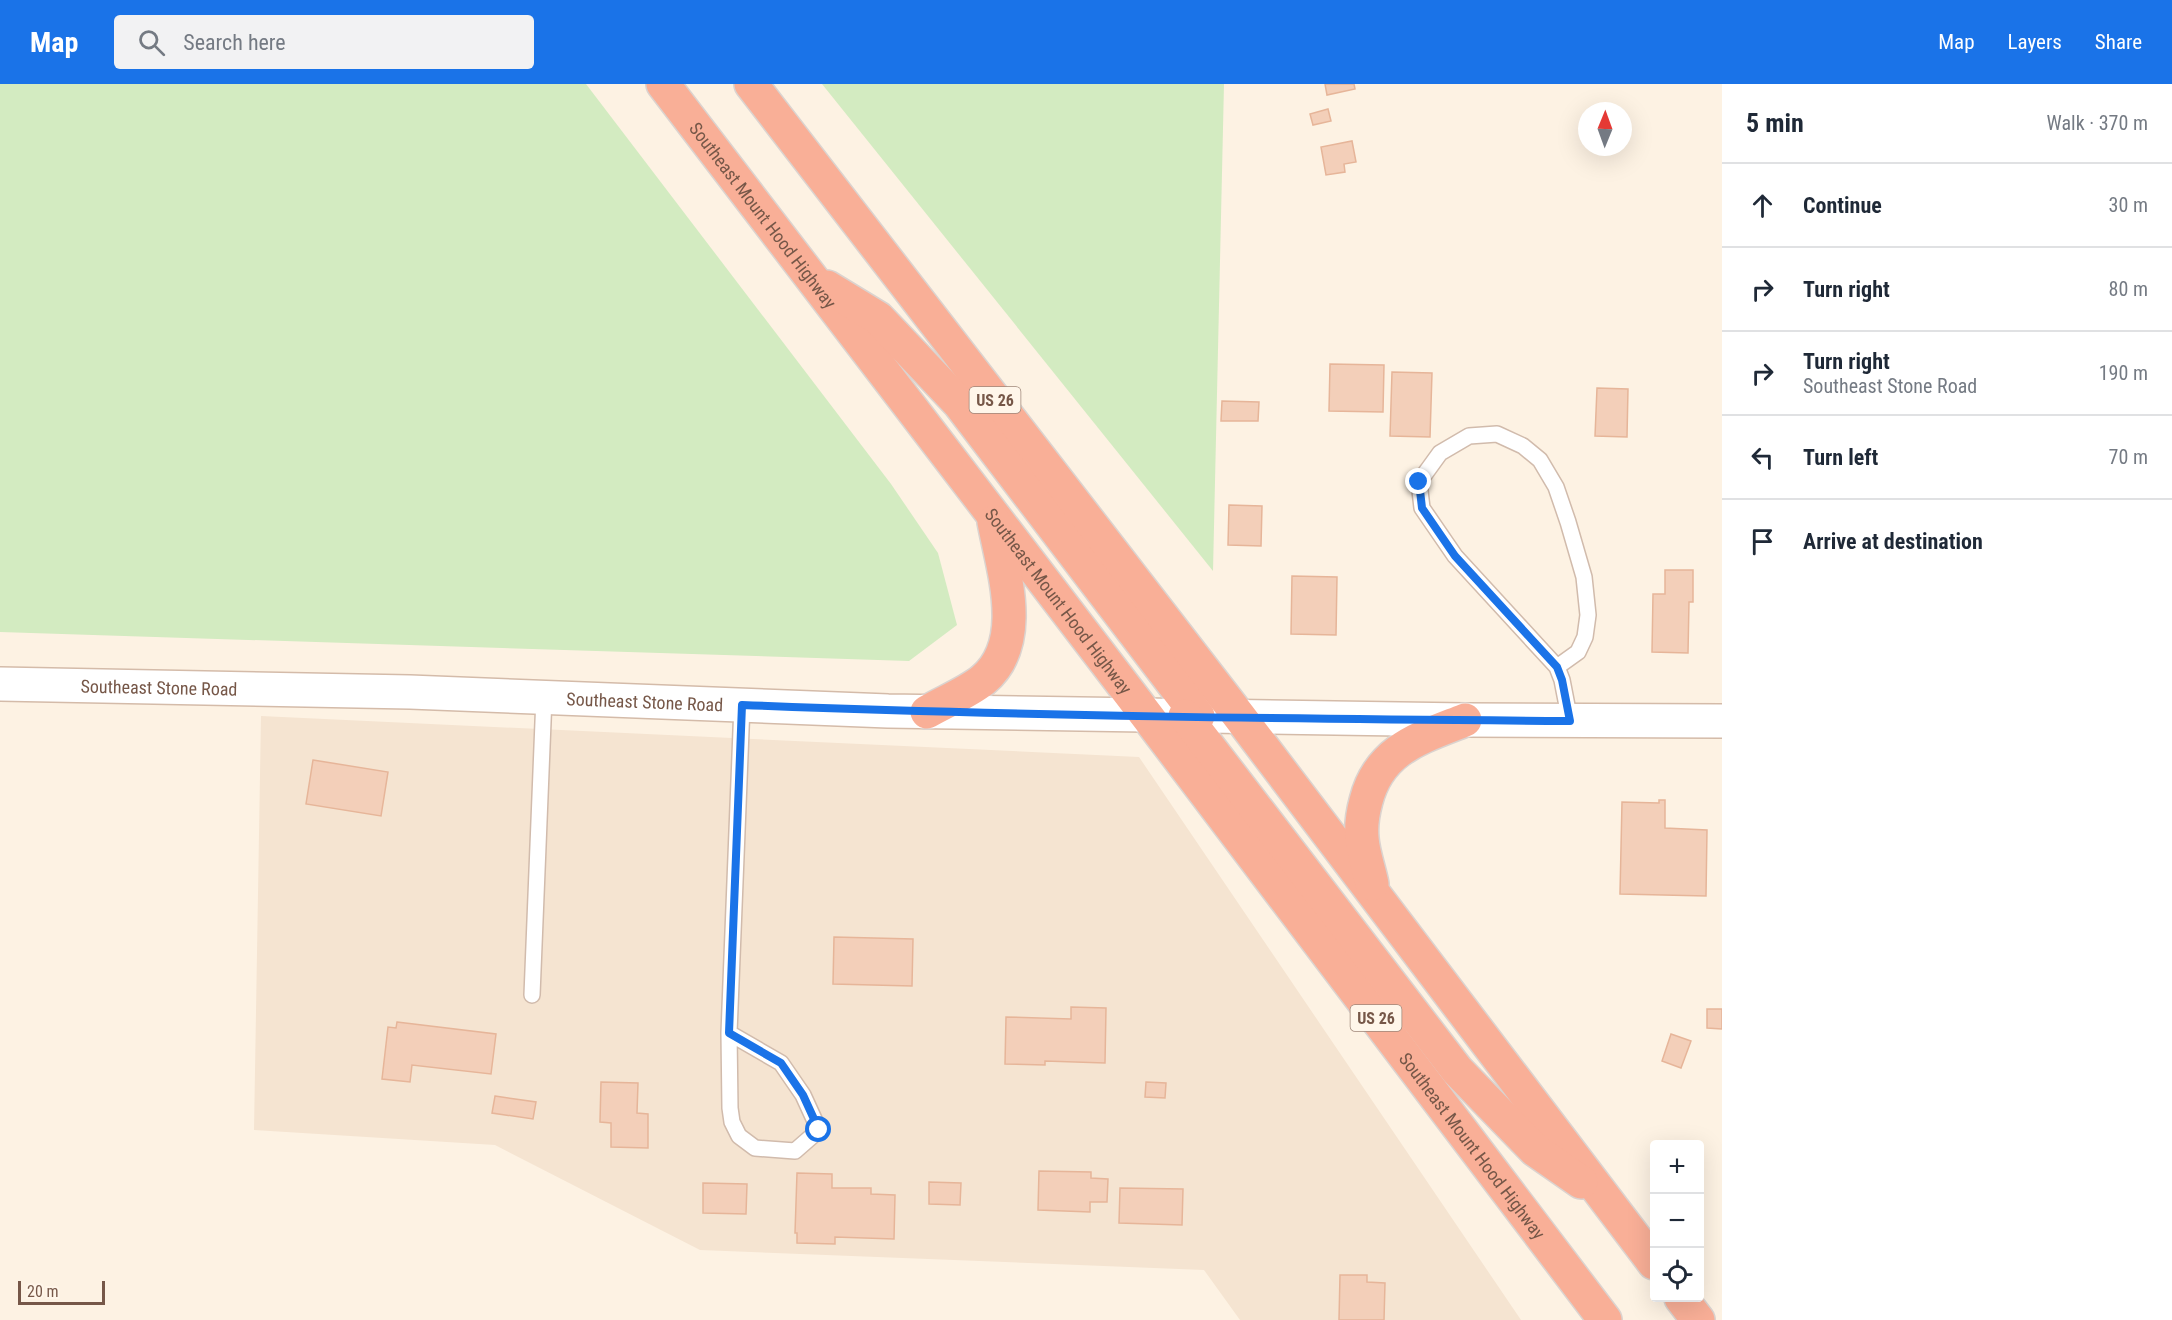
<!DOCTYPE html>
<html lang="en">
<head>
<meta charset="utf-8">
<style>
  :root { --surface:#fff; --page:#f2f2f3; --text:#1f2937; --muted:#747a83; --line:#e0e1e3; --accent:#1a73e8 }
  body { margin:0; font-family:"Roboto Condensed",sans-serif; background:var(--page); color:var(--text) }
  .controls { position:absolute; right:18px; bottom:18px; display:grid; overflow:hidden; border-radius:6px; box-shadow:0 6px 24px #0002 }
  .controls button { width:54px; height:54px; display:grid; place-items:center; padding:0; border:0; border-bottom:2px solid var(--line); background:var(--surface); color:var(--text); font:30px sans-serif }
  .compass { position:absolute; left:1578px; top:18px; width:54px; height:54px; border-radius:50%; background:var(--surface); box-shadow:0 6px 24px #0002; rotate:1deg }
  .scale { position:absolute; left:18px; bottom:15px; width:87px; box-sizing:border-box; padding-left:6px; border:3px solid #765748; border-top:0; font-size:16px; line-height:21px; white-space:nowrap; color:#765748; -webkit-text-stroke:4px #fff6ea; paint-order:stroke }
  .stop { position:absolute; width:18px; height:18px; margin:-14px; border:4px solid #1a73e8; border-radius:50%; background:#fff }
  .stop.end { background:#1a73e8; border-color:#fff; box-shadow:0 2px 6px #0008 }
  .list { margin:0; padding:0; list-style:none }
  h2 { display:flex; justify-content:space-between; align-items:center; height:78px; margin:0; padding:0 24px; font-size:26px }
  h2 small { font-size:20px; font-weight:400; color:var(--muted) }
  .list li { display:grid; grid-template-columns:39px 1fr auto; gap:18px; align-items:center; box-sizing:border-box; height:84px; padding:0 24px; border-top:2px solid var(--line) }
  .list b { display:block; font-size:22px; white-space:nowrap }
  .list p { margin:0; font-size:20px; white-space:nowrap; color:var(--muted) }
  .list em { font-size:20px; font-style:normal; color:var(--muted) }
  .icon { flex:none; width:33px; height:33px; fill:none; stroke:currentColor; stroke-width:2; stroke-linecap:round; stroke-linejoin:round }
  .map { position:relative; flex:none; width:1722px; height:1236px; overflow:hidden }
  header { display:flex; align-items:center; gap:36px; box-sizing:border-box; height:84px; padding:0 30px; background:var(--accent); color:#fff }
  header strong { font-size:28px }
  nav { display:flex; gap:33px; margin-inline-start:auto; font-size:21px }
  .search { width:420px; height:54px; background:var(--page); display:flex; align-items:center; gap:15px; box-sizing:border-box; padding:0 21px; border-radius:6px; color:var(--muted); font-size:22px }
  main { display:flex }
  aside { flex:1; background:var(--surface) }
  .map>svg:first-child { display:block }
  .residential { fill:#f5e4d1 }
  .green { fill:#d3ebc1 }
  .building { fill:#f3cfb9; stroke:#e6b599; stroke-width:1.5 }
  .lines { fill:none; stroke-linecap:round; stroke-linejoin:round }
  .lane-casing { stroke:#d1bbac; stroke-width:18 }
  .secondary-casing { stroke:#d4bba9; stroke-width:36 }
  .highway-casing { stroke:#dbd3cf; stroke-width:36 }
  .lane { stroke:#fff; stroke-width:15 }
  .secondary { stroke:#fff; stroke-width:33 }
  .highway { stroke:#f9af97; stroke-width:33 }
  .route { stroke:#1a73e8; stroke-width:8 }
  .labels { text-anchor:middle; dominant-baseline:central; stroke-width:5; stroke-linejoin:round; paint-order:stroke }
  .shield { fill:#fff6ea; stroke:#9f8779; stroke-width:1.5 }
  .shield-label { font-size:16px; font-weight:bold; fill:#765748 }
  .street-label { font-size:18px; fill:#765748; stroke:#fff6ea }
</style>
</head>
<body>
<header>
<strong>Map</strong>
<div class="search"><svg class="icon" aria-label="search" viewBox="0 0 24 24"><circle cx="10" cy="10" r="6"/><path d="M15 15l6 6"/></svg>Search here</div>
<nav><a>Map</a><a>Layers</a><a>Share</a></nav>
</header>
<main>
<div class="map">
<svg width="1722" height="1236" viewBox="0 0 1722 1236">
  <rect width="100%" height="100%" fill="#fdf2e3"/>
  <polygon class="residential" points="261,632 1139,673 1521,1236 1240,1236 1204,1186 700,1166 495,1061 254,1046"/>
  <g class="green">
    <polygon points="0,0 586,0 891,400 938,469 957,541 909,577 0,548"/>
    <polygon points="822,0 1224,0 1213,487"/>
  </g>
  <g class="building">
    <polygon points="1325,0 1354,0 1355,5 1327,11"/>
    <polygon points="1328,25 1331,37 1313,41 1310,30"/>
    <polygon points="1352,57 1356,78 1344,80 1345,88 1326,91 1321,63"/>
    <polygon points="1330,280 1384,281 1383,328 1329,327"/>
    <polygon points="1392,288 1432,289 1430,353 1390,352"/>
    <polygon points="1597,304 1628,305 1627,353 1595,352"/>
    <polygon points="1222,317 1259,318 1258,337 1221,337"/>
    <polygon points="1229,421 1262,422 1261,462 1228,461"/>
    <polygon points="1665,486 1693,486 1693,518 1689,518 1688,569 1652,568 1653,510 1665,510"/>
    <polygon points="1292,492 1337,493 1336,551 1291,550"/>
    <polygon points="313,676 388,688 381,732 306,720"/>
    <polygon points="1659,716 1665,716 1665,744 1707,746 1706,812 1620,810 1622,718 1659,719"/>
    <polygon points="834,853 913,855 912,902 833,900"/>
    <polygon points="1071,923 1106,924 1105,979 1045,977 1045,981 1005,980 1006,933 1071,935"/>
    <polygon points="1707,925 1722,925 1722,945 1707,944"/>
    <polygon points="397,938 496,950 491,990 412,981 410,998 382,995 388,943 396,944"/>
    <polygon points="1671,950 1691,957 1681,984 1662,977"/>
    <polygon points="601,998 638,999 637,1029 648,1030 648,1064 611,1063 611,1039 600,1038"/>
    <polygon points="1146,998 1166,999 1165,1014 1145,1013"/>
    <polygon points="495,1012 536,1018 533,1035 492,1029"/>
    <polygon points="1039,1087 1091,1088 1091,1094 1108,1095 1107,1118 1090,1118 1090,1128 1038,1126"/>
    <polygon points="797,1089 832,1090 832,1104 871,1104 871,1110 895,1111 894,1155 835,1153 835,1160 797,1159 797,1149 795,1149"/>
    <polygon points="929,1098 961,1099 960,1121 929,1120"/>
    <polygon points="703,1099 747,1100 746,1130 703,1129"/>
    <polygon points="1120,1104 1183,1105 1182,1141 1119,1139"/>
    <polygon points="1340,1191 1367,1191 1367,1198 1385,1199 1384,1236 1339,1236"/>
  </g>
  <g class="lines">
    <defs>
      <g id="lane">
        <polyline points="1557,583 1578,568 1585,553 1588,531 1584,493 1568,438 1556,403 1540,376 1523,362 1497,350 1469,352 1440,369 1419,398 1422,424 1455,472 1557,583 1562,596 1570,637"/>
        <polyline points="532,911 544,613"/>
        <polyline points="729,949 730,1024 732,1038 739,1052 755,1064 795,1067 819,1046 803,1011 781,979 729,949 742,621"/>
      </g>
      <g id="secondary">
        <path id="s1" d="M 0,600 L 410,608 L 888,627 L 1465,636 L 1722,637"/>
      </g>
      <g id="highway">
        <path id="s2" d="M 663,0 L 1147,632 L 1605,1236"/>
        <polyline points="751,0 1239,632 1654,1179"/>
        <polyline points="827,203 878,234 959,319 1198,632"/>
        <path d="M 927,628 C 944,618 967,609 983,596 C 1028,559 1003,486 994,438"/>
        <polyline points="1185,632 1457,986 1535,1066 1581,1098"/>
        <path d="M 1372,800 C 1369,785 1363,769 1362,754 C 1361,743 1363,728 1366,717 C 1379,665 1420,654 1465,636"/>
        <polyline points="1681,1214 1698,1236"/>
      </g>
    </defs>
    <use href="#lane" class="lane-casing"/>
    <use href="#secondary" class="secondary-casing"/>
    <use href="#highway" class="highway-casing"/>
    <use href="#lane" class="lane"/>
    <use href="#secondary" class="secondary"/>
    <use href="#highway" class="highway"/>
  </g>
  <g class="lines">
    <path class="route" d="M 819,1046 L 803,1011 L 781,979 L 729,949 L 742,621 C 1018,632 1294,635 1570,637 L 1562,596 L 1557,583 L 1455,472 L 1422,424 L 1419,398"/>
  </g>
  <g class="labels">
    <g class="shield">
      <rect x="969.5" y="303" width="51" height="26" rx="4.5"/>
      <rect x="1350.5" y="921" width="51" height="26" rx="4.5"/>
    </g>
    <g class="shield-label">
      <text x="995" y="316">US 26</text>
      <text x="1376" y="934">US 26</text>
    </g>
    <g class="street-label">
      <text stroke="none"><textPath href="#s2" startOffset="165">Southeast Mount Hood Highway</textPath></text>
      <text stroke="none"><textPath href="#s2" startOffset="651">Southeast Mount Hood Highway</textPath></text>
      <text stroke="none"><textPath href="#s1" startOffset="159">Southeast Stone Road</textPath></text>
      <text stroke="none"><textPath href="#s1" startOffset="645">Southeast Stone Road</textPath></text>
      <text stroke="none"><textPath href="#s2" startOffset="1335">Southeast Mount Hood Highway</textPath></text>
    </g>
  </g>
</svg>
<div class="controls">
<button>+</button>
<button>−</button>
<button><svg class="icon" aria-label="locate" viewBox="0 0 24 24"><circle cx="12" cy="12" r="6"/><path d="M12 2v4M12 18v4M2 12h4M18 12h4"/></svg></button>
</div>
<svg class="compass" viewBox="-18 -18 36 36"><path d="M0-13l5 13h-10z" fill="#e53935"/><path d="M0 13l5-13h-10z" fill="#747a83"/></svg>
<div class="scale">20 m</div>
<div class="stop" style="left:819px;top:1046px"></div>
<div class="stop end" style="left:1419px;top:398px"></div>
</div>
<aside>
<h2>5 min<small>Walk · 370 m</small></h2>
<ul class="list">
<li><svg class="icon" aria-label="ahead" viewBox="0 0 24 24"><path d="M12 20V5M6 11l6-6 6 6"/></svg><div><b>Continue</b></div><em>30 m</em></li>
<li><svg class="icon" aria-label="right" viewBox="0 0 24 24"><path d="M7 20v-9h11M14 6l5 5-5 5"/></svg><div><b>Turn right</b></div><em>80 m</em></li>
<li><svg class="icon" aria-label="right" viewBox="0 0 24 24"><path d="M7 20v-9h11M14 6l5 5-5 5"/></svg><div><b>Turn right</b><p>Southeast Stone Road</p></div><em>190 m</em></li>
<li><svg class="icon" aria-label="left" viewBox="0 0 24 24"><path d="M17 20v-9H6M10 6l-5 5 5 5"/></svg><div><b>Turn left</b></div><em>70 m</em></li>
<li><svg class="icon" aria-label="arrive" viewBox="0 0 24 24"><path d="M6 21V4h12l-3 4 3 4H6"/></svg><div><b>Arrive at destination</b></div></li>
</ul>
</aside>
</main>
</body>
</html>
